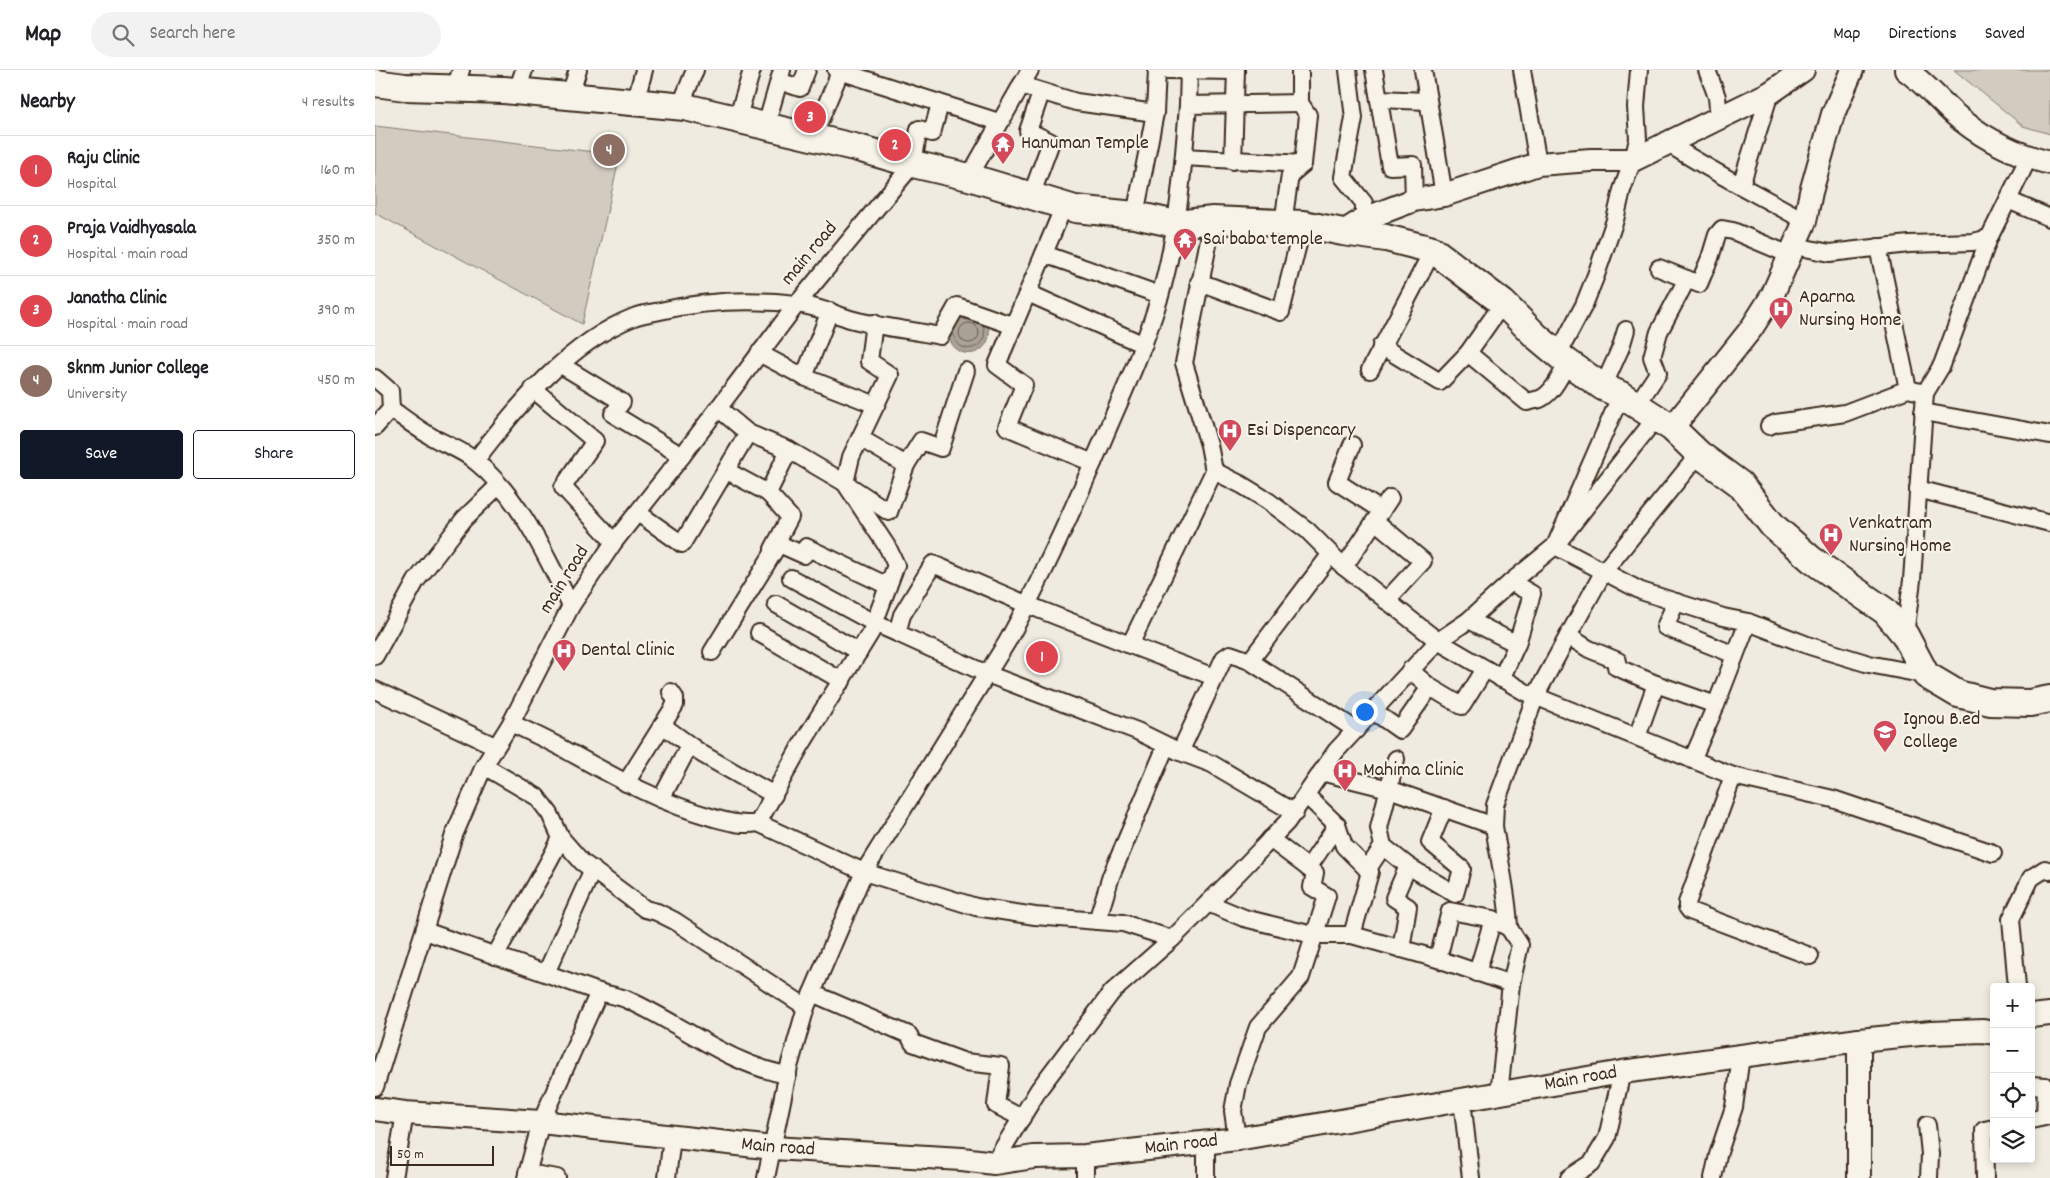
<!DOCTYPE html>
<html lang="en">
<head>
<meta charset="utf-8">
<style>
  :root { --surface:#fff; --page:#f2f2f2; --text:#202124; --muted:#757577; --line:#e0e0e0; --accent:#111827 }
  body { margin:0; font-family:Dekko,sans-serif; background:var(--page); color:var(--text) }
  .controls { position:absolute; right:15px; bottom:15px; display:grid; overflow:hidden; border-radius:5px; box-shadow:0 2px 8px #0003 }
  .controls button { width:45px; height:45px; display:grid; place-items:center; padding:0; border:0; border-bottom:1px solid var(--line); background:var(--surface); color:var(--text); font:25px sans-serif }
  .scale { position:absolute; left:15px; bottom:12px; width:104px; box-sizing:border-box; padding-left:5px; border:2px solid #3b2a1e; border-top:0; font-size:14px; line-height:18px; white-space:nowrap; color:#3b2a1e; -webkit-text-stroke:4px #f7f3e8; paint-order:stroke }
  .you { position:absolute; left:989px; top:641px; width:18px; height:18px; margin:-12px; border:4px solid #fff; border-radius:50%; background:#1a73e8; box-shadow:0 0 0 8px #1a73e833 }
  .badge { display:grid; place-items:center; width:32px; height:32px; border-radius:50%; background:var(--accent); color:#fff; font-size:16px; font-weight:700 }
  .pin { position:absolute; translate:-50% -50%; border:2px solid #fff; box-shadow:0 1px 5px #0006 }
  .list { margin:0; padding:0; list-style:none }
  h2 { display:flex; justify-content:space-between; align-items:center; height:65px; margin:0; padding:0 20px; font-size:21px }
  h2 small { font-size:16px; font-weight:400; color:var(--muted) }
  .list li { display:grid; grid-template-columns:32px 1fr auto; gap:15px; align-items:center; box-sizing:border-box; height:70px; padding:0 20px; border-top:1px solid var(--line) }
  .list b { display:block; font-size:19px; white-space:nowrap }
  .list p { margin:0; font-size:16px; white-space:nowrap; color:var(--muted) }
  .list em { font-size:16px; font-style:normal; color:var(--muted) }
  .actions { display:flex; gap:10px; padding:15px 20px }
  .actions a { flex:1; padding:11px 0; border:1px solid var(--accent); border-radius:5px; text-align:center; font-size:18px; color:var(--accent) }
  .actions .main { background:var(--accent); color:#fff }
  .icon { flex:none; width:28px; height:28px; fill:none; stroke:currentColor; stroke-width:2; stroke-linecap:round; stroke-linejoin:round }
  .map { position:relative; flex:none; width:1675px; height:1108px; overflow:hidden }
  header { display:flex; align-items:center; gap:30px; box-sizing:border-box; height:70px; padding:0 25px; background:var(--surface); border-bottom:1px solid var(--line) }
  header strong { font-size:24px }
  nav { display:flex; gap:28px; margin-inline-start:auto; font-size:18px }
  .search { width:350px; height:45px; background:var(--page); display:flex; align-items:center; gap:12px; box-sizing:border-box; padding:0 18px; border-radius:28px; color:var(--muted); font-size:19px }
  main { display:flex }
  aside { flex:1; background:var(--surface) }
  .map>svg:first-child { display:block }
  .green { fill:#d1cbc0; stroke:#867a6f }
  .water { fill:#aaa296; stroke:#7e7266 }
  .lines { fill:none; stroke-linecap:round; stroke-linejoin:round }
  .shore { stroke:#675a4e; stroke-width:1 }
  .street-casing { stroke:#3b2a1e; stroke-width:20 }
  .secondary-casing { stroke:#3b2a1e; stroke-width:26 }
  .primary-casing { stroke:#3b2a1e; stroke-width:30 }
  .street { stroke:#f7f3e8; stroke-width:16 }
  .secondary { stroke:#f7f3e8; stroke-width:22 }
  .primary { stroke:#f7f3e8; stroke-width:26 }
  .labels { text-anchor:middle; dominant-baseline:central; stroke-width:4.5; stroke-linejoin:round; paint-order:stroke }
  .poi-label { font-size:20px; fill:#3b2a1e; stroke:#f7f3e8; text-anchor:start }
  .street-label { font-size:20px; fill:#3b2a1e; stroke:#f7f3e8 }
</style>
</head>
<body>
<header>
<strong>Map</strong>
<div class="search"><svg class="icon" aria-label="search" viewBox="0 0 24 24"><circle cx="10" cy="10" r="6"/><path d="M15 15l6 6"/></svg>Search here</div>
<nav><a>Map</a><a>Directions</a><a>Saved</a></nav>
</header>
<main>
<aside>
<h2>Nearby<small>4 results</small></h2>
<ul class="list">
<li><span class="badge" style="background:#e0444e">1</span><div><b>Raju Clinic</b><p>Hospital</p></div><em>160 m</em></li>
<li><span class="badge" style="background:#e0444e">2</span><div><b>Praja Vaidhyasala</b><p>Hospital · main road</p></div><em>350 m</em></li>
<li><span class="badge" style="background:#e0444e">3</span><div><b>Janatha Clinic</b><p>Hospital · main road</p></div><em>390 m</em></li>
<li><span class="badge" style="background:#8d6e63">4</span><div><b>Sknm Junior College</b><p>University</p></div><em>450 m</em></li>
</ul>
<div class="actions"><a class="main">Save</a><a>Share</a></div>
</aside>
<div class="map">
<svg width="1675" height="1108" viewBox="0 0 1675 1108">
  <rect width="100%" height="100%" fill="#efebe0"/>
  <filter id="ink" filterUnits="userSpaceOnUse"><feTurbulence type="fractalNoise" baseFrequency=".02" numOctaves="2"/><feDisplacementMap in="SourceGraphic" scale="10" xChannelSelector="R" yChannelSelector="G"/><feConvolveMatrix kernelMatrix="1 2 1 2 8 2 1 2 1" color-interpolation-filters="sRGB"/></filter>
  <g filter="url(#ink)">
    <g class="green">
      <polygon points="1579,0 1675,0 1675,64 1648,56"/>
      <polygon points="0,56 245,85 207,254 0,143"/>
    </g>
    <path class="water" d="M 583,245 L 613,254 C 622,287 577,296 573,262 Z"/>
    <g class="lines">
      <g class="shore">
        <circle cx="594" cy="263" r="10"/>
        <path d="M 578,262 C 581,289 617,280 608,255"/>
      </g>
      <defs>
        <g id="street">
          <polyline points="461,0 624,52"/>
          <polyline points="793,0 861,1"/>
          <polyline points="973,0 979,48 968,107 989,133 989,149"/>
          <polyline points="999,0 1015,96 1038,95 1039,130"/>
          <polyline points="1048,0 1069,125"/>
          <polyline points="1147,0 1163,94"/>
          <polyline points="1332,0 1342,27 1344,48"/>
          <polyline points="404,11 425,18 432,0"/>
          <polyline points="646,15 701,32 780,43"/>
          <polyline points="80,18 86,0"/>
          <polyline points="142,21 149,0"/>
          <polyline points="195,26 203,0"/>
          <polyline points="1004,29 1052,31"/>
          <polyline points="260,33 269,0"/>
          <polyline points="813,35 814,0"/>
          <polyline points="305,37 320,0"/>
          <polyline points="362,50 377,0"/>
          <polyline points="391,56 407,0"/>
          <polyline points="438,67 465,2"/>
          <path d="M 1294,74 C 1337,102 1384,125 1430,151"/>
          <polyline points="809,87 928,94"/>
          <polyline points="858,91 861,0"/>
          <polyline points="594,107 655,0"/>
          <polyline points="1366,115 1395,23"/>
          <polyline points="656,126 676,72 653,61 666,23"/>
          <polyline points="1633,130 1675,148"/>
          <polyline points="689,136 622,295 649,315 632,357 718,393"/>
          <polyline points="760,145 780,43 782,0"/>
          <polyline points="908,153 915,105 928,94 933,45 925,33 925,0"/>
          <polyline points="1420,176 1455,183 1534,174 1598,172 1614,168"/>
          <polyline points="1503,177 1533,319"/>
          <polyline points="669,184 785,225"/>
          <polyline points="1284,198 1324,214 1335,188 1342,165 1347,159 1358,161 1415,185"/>
          <polyline points="824,212 906,242 928,154"/>
          <polyline points="653,223 769,275"/>
          <path d="M 1006,276 L 1065,312 L 1093,283 L 1152,332 C 1156,331 1161,330 1165,329 C 1178,323 1187,304 1192,292"/>
          <polyline points="384,283 429,307 501,335"/>
          <polyline points="1093,283 1128,233"/>
          <polyline points="1183,284 1209,235 1221,205 1240,150 1247,120 1258,90 1263,69 1261,37 1264,0"/>
          <polyline points="186,295 247,332 238,344 307,386"/>
          <polyline points="995,300 1058,180"/>
          <polyline points="429,307 455,241"/>
          <polyline points="0,308 15,321 16,339 0,357"/>
          <polyline points="1228,317 1246,277 1251,260"/>
          <polyline points="158,319 220,371 188,417 239,472"/>
          <polyline points="1246,325 1180,476 1266,521 1348,547 1373,552 1435,576 1494,594 1551,605"/>
          <polyline points="1261,336 1283,303 1277,287 1284,262 1312,209"/>
          <polyline points="343,338 373,363 414,380 470,413 476,387 515,305 494,291 499,253"/>
          <path d="M 16,339 C 30,349 43,359 57,367 C 71,375 88,380 100,391 C 145,427 171,486 196,536"/>
          <polyline points="1548,342 1675,365"/>
          <polyline points="1394,356 1401,353 1470,343 1533,319 1550,323"/>
          <polyline points="485,368 531,395 546,371 566,378 591,301"/>
          <polyline points="977,375 962,412 1007,441"/>
          <path d="M 100,391 C 142,336 193,273 259,247 C 267,244 276,243 285,241 C 329,231 376,229 421,234 C 440,236 457,243 475,249 C 504,257 536,260 565,266 L 582,236 L 639,256"/>
          <polyline points="352,401 393,423 414,380"/>
          <polyline points="839,401 867,415 893,431 932,460 969,497 1063,571 1150,622 1358,706 1458,729 1618,783"/>
          <polyline points="476,417 514,442 531,395"/>
          <polyline points="1543,419 1675,453"/>
          <polyline points="393,423 415,447 398,479"/>
          <polyline points="263,443 307,474 373,363"/>
          <polyline points="1000,451 1048,491 1011,531"/>
          <polyline points="402,473 429,485 431,477 513,516"/>
          <polyline points="955,485 875,591 981,660"/>
          <polyline points="969,497 1015,428"/>
          <polyline points="416,508 499,553 522,563 527,545 558,494 653,535 755,575 839,401 834,375 809,293 838,150"/>
          <polyline points="1301,532 1290,557 1360,585"/>
          <polyline points="401,534 484,582"/>
          <polyline points="1094,550 1142,574 1157,524 1136,512"/>
          <polyline points="384,563 467,611"/>
          <polyline points="522,563 612,604 762,661 805,682 837,694 920,743"/>
          <polyline points="1530,565 1537,510 1550,323 1567,295 1614,168 1654,87"/>
          <polyline points="1193,566 1214,579 1243,591 1241,597 1281,614 1262,667"/>
          <polyline points="755,575 839,607"/>
          <polyline points="337,582 400,480"/>
          <polyline points="0,586 41,511 89,449 124,415"/>
          <polyline points="1035,600 1055,617 1087,636 1110,599"/>
          <polyline points="1126,609 1142,574"/>
          <polyline points="1281,614 1341,635"/>
          <polyline points="0,620 120,676"/>
          <polyline points="998,641 1025,660 1055,617"/>
          <path d="M 136,653 C 153,661 170,669 187,678 C 236,705 284,733 339,748 C 354,752 368,756 383,753 L 425,677 L 496,562 L 521,495 L 513,478 L 470,413"/>
          <polyline points="287,655 327,684 399,725"/>
          <polyline points="805,682 849,588 855,584 875,591"/>
          <polyline points="1317,690 1341,635 1373,552"/>
          <polyline points="109,696 162,727 175,744 186,768 207,792 270,839 282,842 300,851 431,937"/>
          <polyline points="946,702 1014,719 1119,756 1120,735 1161,625 1193,566 1229,501 1324,384"/>
          <polyline points="1358,706 1312,833 1312,837 1315,841 1435,886"/>
          <polyline points="251,713 300,635 300,628 296,622"/>
          <polyline points="931,725 962,755 969,776 995,802 977,865"/>
          <polyline points="286,729 314,676"/>
          <polyline points="383,753 489,802 431,937 414,997 391,1108"/>
          <path d="M 1119,756 C 1124,790 1133,824 1134,858"/>
          <polyline points="1008,776 1033,796 1019,828 1033,837 1026,879"/>
          <polyline points="1033,796 1080,824 1087,799 1055,772 1069,738"/>
          <polyline points="933,798 962,755"/>
          <polyline points="992,800 1008,776 1004,758 1021,689"/>
          <polyline points="833,833 869,848 938,865 977,865 1063,889 1136,914"/>
          <polyline points="722,851 736,806 791,676"/>
          <polyline points="50,861 224,922 166,1052 151,1108"/>
          <path d="M 797,869 L 748,853 L 660,846 L 601,837 L 489,802 L 632,572 C 668,507 698,439 728,370 C 748,323 770,276 785,226 C 803,164 808,100 813,35 L 925,33"/>
          <path d="M 120,886 C 142,846 166,808 186,768"/>
          <polyline points="1063,889 1075,841 1118,849 1134,858 1145,875 1136,914 1124,1024"/>
          <polyline points="171,903 218,799"/>
          <polyline points="1102,903 1118,849"/>
          <polyline points="1642,917 1636,849 1656,808 1670,799 1675,801"/>
          <path d="M 224,922 C 233,925 244,926 253,930 C 307,954 354,995 413,1005"/>
          <polyline points="437,923 534,965 538,973 590,992 626,996 621,1035 647,1048"/>
          <polyline points="1656,1015 1671,1016 1670,1047 1656,1050"/>
          <polyline points="0,1017 79,765 109,696 136,653 196,536 239,472 307,386 422,234 538,94 544,59 557,63 565,34"/>
          <polyline points="1087,1030 1096,1108"/>
          <polyline points="1552,1055 1555,1084 1554,1108"/>
          <polyline points="862,1069 858,1041 863,1014 883,957 926,907 952,826 937,817 940,803 895,769"/>
          <polyline points="619,1093 664,1019 737,922 797,869 865,801 912,752 961,681 1063,571 1094,550 1136,512 1180,476 1280,349"/>
          <polyline points="152,1103 182,1108"/>
          <polyline points="19,1108 30,1043"/>
          <polyline points="292,1108 297,1068"/>
          <polyline points="710,1108 710,1086"/>
          <polyline points="831,1108 831,1072"/>
          <polyline points="1194,1108 1217,1093 1232,1068 1247,1002"/>
          <polyline points="1338,1108 1343,1085 1359,1037 1366,986"/>
          <polyline points="1610,1108 1609,1060 1619,1058"/>
        </g>
        <g id="secondary">
          <path d="M 1531,0 C 1548,12 1562,28 1577,42 C 1605,67 1639,84 1675,93"/>
          <polyline points="968,162 989,149 1039,130 1069,125 1163,94 1216,90 1258,90 1395,23 1428,0"/>
          <polyline points="1297,358 1376,259 1397,226 1430,151 1436,122 1458,44 1477,0"/>
          <polyline points="1656,946 1675,944"/>
          <path id="s1" d="M 0,1039 L 30,1043 L 166,1052 L 398,1078 L 587,1089 L 619,1093 L 659,1087 L 710,1086 L 862,1069 L 1247,1002 L 1484,970 L 1556,963 L 1608,961 L 1619,963"/>
          <polyline points="1484,1108 1484,970"/>
        </g>
        <polyline id="primary" points="0,13 30,17 129,20 310,37 483,78 538,94 594,107 700,139 760,145 801,154 838,150 928,154 968,162 1011,168 1058,180 1128,233 1161,266 1192,292 1228,317 1246,325 1297,358 1324,384 1365,414 1398,456 1437,490 1510,541 1530,565 1551,605 1583,624 1615,632 1655,633 1675,629"/>
      </defs>
      <use href="#street" class="street-casing"/>
      <use href="#secondary" class="secondary-casing"/>
      <use href="#primary" class="primary-casing"/>
      <use href="#street" class="street"/>
      <use href="#secondary" class="secondary"/>
      <use href="#primary" class="primary"/>
    </g>
  </g>
  <defs>
    <symbol id="temple-pin" viewBox="-11 -11 22 30"><path d="M0 17L-7.5 6A9.5 9.5 0 1 1 7.5 6Z" fill="#d1495b" stroke="#f7f3e8"/><path d="M0-6L5-2H3V0L6.5 2.5H4V6H1.5V3h-3V6H-4V2.5H-6.5L-3 0V-2H-5Z" fill="#fff"/></symbol>
    <symbol id="hospital-pin" viewBox="-11 -11 22 30"><path d="M0 17L-7.5 6A9.5 9.5 0 1 1 7.5 6Z" fill="#d1495b" stroke="#f7f3e8"/><path d="M-5-5h3v3.5h4V-5h3V5h-3V1.5h-4V5h-3Z" fill="#fff"/></symbol>
    <symbol id="university-pin" viewBox="-11 -11 22 30"><path d="M0 17L-7.5 6A9.5 9.5 0 1 1 7.5 6Z" fill="#d1495b" stroke="#f7f3e8"/><path d="M0-5L7-2L0 1L-7-2ZM-4 1L0 2.5L4 1V4Q0 6-4 4Z" fill="#fff"/></symbol>
  </defs>
  <g fill-rule="evenodd">
    <use href="#temple-pin" x="614" y="60" width="28" height="38"/>
    <use href="#temple-pin" x="796" y="156" width="28" height="38"/>
    <use href="#hospital-pin" x="1392" y="225" width="28" height="38"/>
    <use href="#hospital-pin" x="841" y="347" width="28" height="38"/>
    <use href="#hospital-pin" x="1442" y="451" width="28" height="38"/>
    <use href="#hospital-pin" x="175" y="567" width="28" height="38"/>
    <use href="#university-pin" x="1496" y="648" width="28" height="38"/>
    <use href="#hospital-pin" x="956" y="687" width="28" height="38"/>
  </g>
  <g class="labels">
    <g class="poi-label">
      <text x="646" y="74">Hanuman Temple</text>
      <text x="828" y="170">Sai baba temple</text>
      <text x="1424" y="228">Aparna<tspan x="1424" dy="23">Nursing Home</tspan></text>
      <text x="872" y="361">Esi Dispencary</text>
      <text x="1474" y="454">Venkatram<tspan x="1474" dy="23">Nursing Home</tspan></text>
      <text x="206" y="581">Dental Clinic</text>
      <text x="1528" y="650">Ignou B.ed<tspan x="1528" dy="23">College</tspan></text>
      <text x="988" y="701">Mahima Clinic</text>
    </g>
    <g class="street-label">
      <text transform="translate(435 184) rotate(-50)">main road</text>
      <text transform="translate(190 510) rotate(-58)">main road</text>
      <text stroke="none"><textPath href="#s1" startOffset="1215">Main road</textPath></text>
      <text stroke="none"><textPath href="#s1" startOffset="810">Main road</textPath></text>
      <text stroke="none"><textPath href="#s1" startOffset="405">Main road</textPath></text>
    </g>
  </g>
</svg>
<div class="controls">
<button>+</button>
<button>−</button>
<button><svg class="icon" aria-label="locate" viewBox="0 0 24 24"><circle cx="12" cy="12" r="6"/><path d="M12 2v4M12 18v4M2 12h4M18 12h4"/></svg></button>
<button><svg class="icon" aria-label="layers" viewBox="0 0 24 24"><path d="M12 4l9 5-9 5-9-5zM3 14l9 5 9-5"/></svg></button>
</div>
<div class="scale">50 m</div>
<div class="you"></div>
<div class="pin badge" style="left:667px;top:587px;background:#e0444e">1</div>
<div class="pin badge" style="left:520px;top:75px;background:#e0444e">2</div>
<div class="pin badge" style="left:435px;top:47px;background:#e0444e">3</div>
<div class="pin badge" style="left:234px;top:80px;background:#8d6e63">4</div>
</div>
</main>
</body>
</html>
